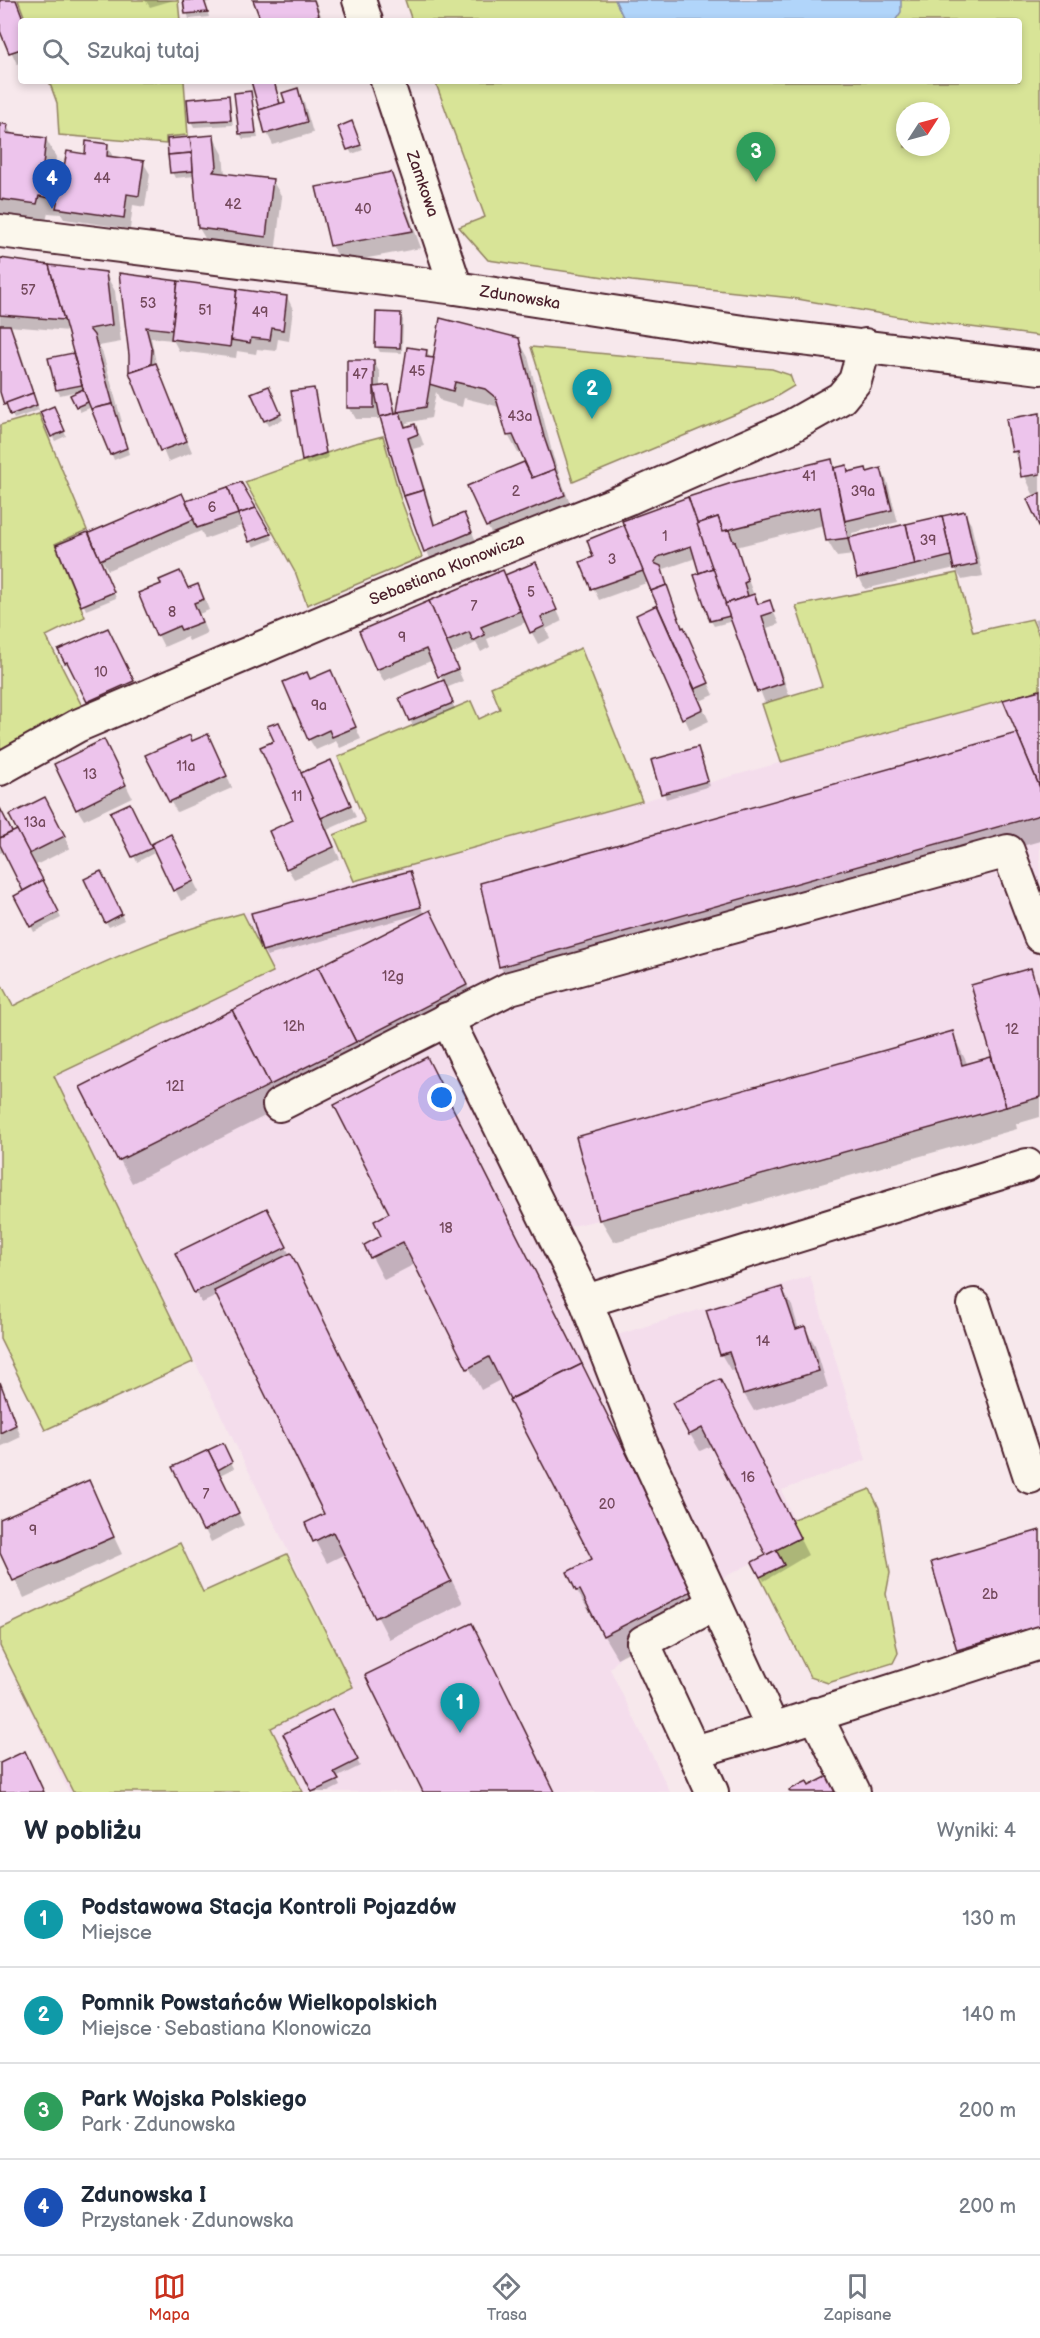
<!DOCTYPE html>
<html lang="pl">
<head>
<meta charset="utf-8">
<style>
  :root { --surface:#fff; --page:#f2f2f3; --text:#1f2937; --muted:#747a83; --line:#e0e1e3; --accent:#c8321e }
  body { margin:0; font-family:"Balsamiq Sans",sans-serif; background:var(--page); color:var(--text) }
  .compass { position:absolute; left:896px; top:102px; width:54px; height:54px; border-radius:50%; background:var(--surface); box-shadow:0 3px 9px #0003; rotate:54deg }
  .you { position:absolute; left:442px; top:1098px; width:21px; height:21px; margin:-15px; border:4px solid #fff; border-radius:50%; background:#1a73e8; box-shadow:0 0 0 9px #1a73e833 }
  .badge { display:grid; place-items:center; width:39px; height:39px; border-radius:50%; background:var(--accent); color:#fff; font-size:20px; font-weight:700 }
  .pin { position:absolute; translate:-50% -50px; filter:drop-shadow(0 2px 3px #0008) }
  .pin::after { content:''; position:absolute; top:32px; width:21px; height:18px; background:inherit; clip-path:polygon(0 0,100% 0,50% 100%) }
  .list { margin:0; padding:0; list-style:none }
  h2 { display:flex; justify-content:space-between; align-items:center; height:78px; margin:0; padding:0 24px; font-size:26px }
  h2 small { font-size:20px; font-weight:400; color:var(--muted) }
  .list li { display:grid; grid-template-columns:39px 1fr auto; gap:18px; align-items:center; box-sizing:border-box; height:96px; padding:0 24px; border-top:2px solid var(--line) }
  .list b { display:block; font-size:22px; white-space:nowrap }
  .list p { margin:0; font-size:20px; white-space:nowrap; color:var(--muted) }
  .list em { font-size:20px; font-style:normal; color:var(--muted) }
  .icon { flex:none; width:33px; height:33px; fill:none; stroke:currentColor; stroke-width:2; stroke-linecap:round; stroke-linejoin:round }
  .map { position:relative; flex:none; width:1040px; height:1792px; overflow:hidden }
  .search { position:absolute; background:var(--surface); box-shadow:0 3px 9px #0003; left:18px; right:18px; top:18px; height:66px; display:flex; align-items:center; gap:15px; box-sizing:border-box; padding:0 21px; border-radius:6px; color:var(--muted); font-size:22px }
  .sheet { height:462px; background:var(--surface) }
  nav { display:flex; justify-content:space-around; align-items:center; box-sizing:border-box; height:84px; border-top:2px solid var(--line); background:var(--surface); font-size:16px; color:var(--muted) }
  nav a { display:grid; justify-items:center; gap:3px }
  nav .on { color:var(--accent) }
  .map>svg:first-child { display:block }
  .built { fill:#f4ddec }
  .green { fill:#d8e497; stroke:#918261; stroke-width:1.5; fill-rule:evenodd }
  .water { fill:#b1d5fa; stroke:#888ca7; stroke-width:1.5 }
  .shadow { fill:#0003 }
  .building { fill:#edc4ec; stroke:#4a1f2b; stroke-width:1.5 }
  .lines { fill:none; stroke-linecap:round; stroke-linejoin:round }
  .minor-casing { stroke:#4a1f2b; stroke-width:36 }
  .minor { stroke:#fbf7ec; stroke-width:32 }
  .labels { text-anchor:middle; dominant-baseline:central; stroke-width:4.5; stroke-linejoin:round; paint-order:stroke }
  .number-label { font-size:14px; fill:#73485b }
  .street-label { font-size:16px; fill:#4a1f2b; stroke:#fbf7ec }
</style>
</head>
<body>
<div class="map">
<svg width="1040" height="1792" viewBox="0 0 1040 1792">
  <rect width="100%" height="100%" fill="#f7e8ec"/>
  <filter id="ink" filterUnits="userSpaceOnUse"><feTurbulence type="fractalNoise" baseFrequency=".0167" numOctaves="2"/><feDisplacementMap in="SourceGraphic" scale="12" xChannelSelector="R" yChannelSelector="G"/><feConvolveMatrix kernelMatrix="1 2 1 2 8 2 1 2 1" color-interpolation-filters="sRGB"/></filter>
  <g filter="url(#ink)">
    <polygon class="built" points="1040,690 1040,1097 599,1220 541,1233 594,1342 810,1276 866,1460 782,1490 800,1538 701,1589 696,1606 635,1639 610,1669 670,1792 69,1792 0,1646 0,1629 180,1543 203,1592 287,1554 352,1681 54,1076 273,972 243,913"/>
    <g class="green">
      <polygon points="18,0 178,0 180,21 26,21"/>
      <path d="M 405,0 L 1040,0 L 1040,336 L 916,320 L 792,298 L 632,281 L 488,260 L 459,227 L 485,217 L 435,81 L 1019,81 L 1019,21 L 412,21 ZM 905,111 L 941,111 L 941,147 L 905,147 Z"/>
      <polygon points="49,81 184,81 188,135 166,137 166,144 59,135 57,103"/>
      <polygon points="531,347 772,369 790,375 794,386 772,399 573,482"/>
      <polygon points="39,414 87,530 55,544 85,617 46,636 82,706 0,751 0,425"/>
      <polygon points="383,436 400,497 422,557 307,605 296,574 245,482 352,444"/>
      <polygon points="957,573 973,632 1032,619 1040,638 1040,690 781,762 762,704 822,686 796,606"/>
      <polygon points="581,648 642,801 354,881 334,835 365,822 338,757 471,701 479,719 500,709 491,687"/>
      <path d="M 243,913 L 273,972 L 54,1076 L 193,1362 L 45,1430 L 0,1339 L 0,982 L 13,1006 C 88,968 162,934 243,913 Z"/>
      <polygon points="870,1489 879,1508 890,1573 886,1594 898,1653 893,1663 828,1683 810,1677 760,1577 784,1565 776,1550 800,1538 791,1520"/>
      <polygon points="180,1543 203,1592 287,1554 353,1687 271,1728 303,1792 73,1792 0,1646 0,1629"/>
    </g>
    <polygon class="water" points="615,0 901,0 901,12 895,21 625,21"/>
    <g class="shadow">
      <polygon points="0,0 16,0 25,21 21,21 21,62 17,64 0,27"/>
      <polygon points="145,0 174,0 150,7"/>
      <polygon points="184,0 214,0 205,3 209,17 189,19"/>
      <polygon points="254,0 315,0 323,21 262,21"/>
      <polygon points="253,81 274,81 281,105 287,104 297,90 304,102 313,133 273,145 267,133"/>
      <polygon points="250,93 258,138 243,139 240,134"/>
      <polygon points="228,97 233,125 194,127 191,121"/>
      <polygon points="0,125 7,126 12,135 46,139 56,157 54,170 62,184 107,145 114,159 143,162 150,174 145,207 133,205 130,229 64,219 61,214 48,213 46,221 0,215"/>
      <polygon points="354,128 363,150 352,154 349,149"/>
      <polygon points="214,137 223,154 225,175 272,180 282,197 275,254 209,245 199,228 195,176 175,178 172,172"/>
      <polygon points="390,173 400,190 421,248 342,263 332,246 318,188"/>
      <polygon points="0,261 48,266 52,272 105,273 115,291 121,342 99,346 103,354 122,422 119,422 129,454 114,460 92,407 80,412 77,406 78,391 60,395 57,390 72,355 76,361 69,331 9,326 16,338 39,410 14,419 0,388"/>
      <polygon points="120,275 287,297 293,309 289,341 278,339 276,351 257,349 256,354 237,351 236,358 179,351 173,340 151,338 157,368 192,452 168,462 130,371 131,355"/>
      <polygon points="400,315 403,320 402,353 380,352 377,347"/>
      <polygon points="518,339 528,357 553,456 571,507 494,538 487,526 533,476 522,452 518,453 508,435 501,410 496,406 464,398 462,407 441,401 436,392 431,418 406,423 407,428 415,426 421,437 424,446 413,449 436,526 464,515 477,543 432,563 404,496 380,412 379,419 356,419 349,407 374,362 380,373 380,388 388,386 391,392 397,419 409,348 426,351 431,359"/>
      <polygon points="313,389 328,458 307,465 304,460"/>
      <polygon points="271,393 283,420 268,426 253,394"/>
      <polygon points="57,413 66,436 55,441 52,436"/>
      <polygon points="1040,415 1040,493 1033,494 1014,452"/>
      <polygon points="832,460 836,469 846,467 850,473 866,469 868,473 881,470 887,481 898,522 852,533 853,538 964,513 971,524 983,576 962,580 955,568 865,589 859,577 854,555 837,557 827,540 824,525 736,547 753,593 745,596 746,599 754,596 759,605 769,602 779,624 767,628 789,695 765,703 733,621 714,626 711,621 696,576 701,574 696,558 664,569 662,572 684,630 714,695 700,701 709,721 690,730 638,616 659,606 649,582 599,600 582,563"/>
      <polygon points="241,484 273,539 254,547 244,525 205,539 201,531 108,570 102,560 116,598 86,610 58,546 182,495 186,503"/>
      <polygon points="535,563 562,621 546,629 550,638 538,644 526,622 487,639 490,647 481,652 476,643 451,654 463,681 446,688 455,709 413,726 410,720 443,682 433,660 384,681 377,670 505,576"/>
      <polygon points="180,573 189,590 197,586 204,597 209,610 199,614 207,633 189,641 187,637 164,647 158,635 163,585"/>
      <polygon points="1040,619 1040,634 1034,620"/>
      <polygon points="114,642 139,692 95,713 66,662"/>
      <polygon points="331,672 361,739 340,748 336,741 316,750 309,739 310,681"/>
      <polygon points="1040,691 1040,841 513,988 500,966 1019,734"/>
      <polygon points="192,742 214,747 232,788 177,812 170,801"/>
      <polygon points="697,749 710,786 666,799 653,761"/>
      <polygon points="110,753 132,797 84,820 77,809"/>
      <polygon points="337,773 356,817 327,830 340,859 294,879 287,868 302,775"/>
      <polygon points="0,810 12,834 51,811 70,848 34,866 61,918 34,932 16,896 25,891 4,851 0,853"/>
      <polygon points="112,813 150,846 171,836 199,892 181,901 156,852 137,862"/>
      <polygon points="103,878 124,920 109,927 106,922"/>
      <polygon points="412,878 423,913 267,956 264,951 253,914"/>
      <polygon points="439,929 476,1003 281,1108 132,1183 82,1088"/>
      <polygon points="1030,970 1040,988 1040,1117 1016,1124 1017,1129 614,1242 601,1220 578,1138 952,1033 968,1065 991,1058 994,1064"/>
      <polygon points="426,1059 706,1613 617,1658 577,1591 594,1560 502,1379 481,1390 415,1264 384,1280 366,1245 383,1236 391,1214"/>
      <polygon points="273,1221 463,1603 389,1639 345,1554 327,1563 315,1541 326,1514 219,1295 202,1303 195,1292"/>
      <polygon points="782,1289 792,1306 799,1330 805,1328 815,1345 828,1388 754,1411 744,1394 736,1370 731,1371 721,1354"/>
      <polygon points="0,1383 21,1437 0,1447"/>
      <polygon points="729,1398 808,1555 764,1581 754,1562 768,1556 713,1445 700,1451 690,1434"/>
      <polygon points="222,1444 234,1468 220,1475 244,1525 211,1542 174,1468"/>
      <polygon points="88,1482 122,1554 24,1598 0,1549 0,1521"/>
      <polygon points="1040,1532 1040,1652 972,1672 959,1650 933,1563"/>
      <polygon points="471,1625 484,1647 555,1792 424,1792"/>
      <polygon points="331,1711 360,1766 336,1778 340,1786 328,1792 314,1792 285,1735"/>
    </g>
    <g class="building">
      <polygon points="0,0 16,0 24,21 21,21 21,49 9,53 0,31"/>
      <polygon points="183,0 204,0 208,12 185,14"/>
      <polygon points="253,0 314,0 319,15 303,21 261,21"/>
      <polygon points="251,81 274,81 280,104 259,110"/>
      <polygon points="298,88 307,122 265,134 259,110 285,102 282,93"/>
      <polygon points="251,91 256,133 239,134 234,93"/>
      <polygon points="229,95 231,120 189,122 187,99"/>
      <polygon points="352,121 361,145 347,150 338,127"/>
      <polygon points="0,123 8,125 6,133 46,138 43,166 54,167 50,198 39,196 37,204 0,199"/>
      <polygon points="214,135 217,166 213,172 273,179 266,237 198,228 190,137"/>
      <polygon points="190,137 192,153 168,155 167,139"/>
      <polygon points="86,141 108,144 107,156 144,161 139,196 127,194 124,218 56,208 67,151 85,154"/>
      <polygon points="192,153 193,171 170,173 168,155"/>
      <polygon points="391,172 413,231 330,246 316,187"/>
      <polygon points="0,258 49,265 64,320 0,315"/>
      <polygon points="49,265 106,272 112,325 89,329 94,335 113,404 91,409 84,392"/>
      <polygon points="119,273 178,281 172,330 146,327 152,350 151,364 129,372 129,355"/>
      <polygon points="178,281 237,289 230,347 171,339"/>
      <polygon points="237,289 287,296 283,330 272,328 270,340 251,338 250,343 231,340"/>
      <polygon points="376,312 401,313 400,348 375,347"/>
      <polygon points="440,318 519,338 544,437 555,469 532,478 513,435 507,436 496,398 485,389 455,382 453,391 429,384"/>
      <polygon points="0,325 10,325 33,393 4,405 0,392"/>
      <polygon points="407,347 427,350 426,357 434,358 426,407 397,412"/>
      <polygon points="73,353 82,385 56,390 48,358"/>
      <rect x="347" y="360" width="27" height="48"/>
      <polygon points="156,363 187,441 160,451 129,372"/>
      <polygon points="389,385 395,413 380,417 374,387"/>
      <polygon points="269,386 281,414 264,421 251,393"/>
      <polygon points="314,388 326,453 302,461 291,391"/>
      <polygon points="83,389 88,402 76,407 70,395"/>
      <polygon points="33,393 37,405 10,415 6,403"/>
      <polygon points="113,404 127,448 110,455 91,409"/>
      <polygon points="54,406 65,431 51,437 40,412"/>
      <polygon points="400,412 405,427 415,424 418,434 408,438 424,490 403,496 380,417"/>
      <polygon points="1040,413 1040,474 1021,477 1017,451 1012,452 1006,419"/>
      <polygon points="832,459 848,538 826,541 820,507 723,531 718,517 697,524 688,497 735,482"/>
      <polygon points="524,462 532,478 555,469 565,495 486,527 467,486"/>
      <polygon points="847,465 848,472 866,468 867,472 881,468 892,510 845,521 834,468"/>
      <polygon points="241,482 256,508 238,514 228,487"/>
      <polygon points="228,487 238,514 197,528 186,501"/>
      <polygon points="424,490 434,525 464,513 472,532 424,552 404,496"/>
      <polygon points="182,493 194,519 100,560 89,533"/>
      <polygon points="1040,493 1040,528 1027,499"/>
      <polygon points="688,497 713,568 699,573 691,546 658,557 654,563 661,566 667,585 651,591 622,521"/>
      <polygon points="256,508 271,534 249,542 238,514"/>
      <polygon points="965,511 977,564 954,569 942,516"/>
      <polygon points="942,516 951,556 915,565 906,524"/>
      <polygon points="718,517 723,531 729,530 733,541 735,541 748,581 744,583 748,596 725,604 697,524"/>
      <polygon points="906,524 915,565 857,578 848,538"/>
      <polygon points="624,525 643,571 591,589 580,562 593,557 587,540"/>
      <polygon points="88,532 114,592 81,606 56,545"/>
      <polygon points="536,562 557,610 541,617 545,626 530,633 505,575"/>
      <polygon points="713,568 730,616 710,621 694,575"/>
      <polygon points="503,570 520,611 481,627 485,635 473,641 469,632 446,642 429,601"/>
      <polygon points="180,571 188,588 198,584 204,599 194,603 202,622 181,630 179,626 156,636 138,593 161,584 159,580"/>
      <polygon points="667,585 682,628 684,627 709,683 695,689 651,591"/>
      <polygon points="754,594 758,604 770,600 774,612 762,616 783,683 757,692 725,604"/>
      <polygon points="429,601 458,669 438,677 426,649 376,670 359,631"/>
      <polygon points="657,605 703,709 682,719 636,615"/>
      <polygon points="108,628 134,681 87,702 67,662 65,663 58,650"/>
      <polygon points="331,670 356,727 332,737 329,730 308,740 283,682 307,672 310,679"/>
      <polygon points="444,680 453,703 409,721 399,698"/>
      <polygon points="1040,690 1040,788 1003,700"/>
      <polygon points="279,722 334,847 286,869 269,831 293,820 260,747 274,741 267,726"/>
      <polygon points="1017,733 1040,788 1040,815 499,967 480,883"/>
      <polygon points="208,734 227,776 169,802 145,755 190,735 192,741"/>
      <polygon points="104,739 126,785 76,810 54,764"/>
      <polygon points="698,747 708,781 661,794 651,760"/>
      <polygon points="331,760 351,805 321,818 301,773"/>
      <polygon points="45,797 65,836 29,854 9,815"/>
      <polygon points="130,803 152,848 132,857 110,812"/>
      <polygon points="0,808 12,832 0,838"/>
      <polygon points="17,830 43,880 23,891 0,845 0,838"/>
      <polygon points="171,834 194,881 173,891 151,844"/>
      <polygon points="101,871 122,914 105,923 84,879"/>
      <polygon points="410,871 421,907 262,951 251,913"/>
      <polygon points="43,880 59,912 30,927 14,896"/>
      <polygon points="430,910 467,985 356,1042 318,967"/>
      <polygon points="318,967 356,1042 270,1085 232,1010"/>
      <polygon points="1031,968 1040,1001 1040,1097 1006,1107 971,985"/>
      <polygon points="232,1010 270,1085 118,1161 80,1087"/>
      <polygon points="953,1031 962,1065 991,1057 1006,1107 599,1220 576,1137"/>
      <polygon points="427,1057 582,1364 510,1399 489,1357 467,1369 403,1242 370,1258 364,1245 381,1236 374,1221 389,1213 334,1105"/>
      <polygon points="267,1208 287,1247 194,1293 175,1253"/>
      <polygon points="291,1253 451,1581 375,1618 333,1532 313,1542 305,1523 324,1514 214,1291"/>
      <polygon points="782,1287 796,1329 805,1326 819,1371 743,1394 729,1352 720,1355 706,1310"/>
      <polygon points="582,1364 694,1590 603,1636 580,1590 576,1591 567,1572 592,1559 509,1400"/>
      <polygon points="720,1379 800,1538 766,1555 702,1428 689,1435 672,1403"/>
      <polygon points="0,1382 16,1425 0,1433"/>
      <polygon points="223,1443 232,1462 218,1470 208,1450"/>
      <polygon points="208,1450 239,1513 203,1531 172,1467"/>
      <polygon points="89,1480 114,1537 13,1581 0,1553 0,1519"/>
      <polygon points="1040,1530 1040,1626 957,1650 931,1562"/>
      <polygon points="776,1550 784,1565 760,1577 752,1562"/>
      <polygon points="472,1623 555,1792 423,1792 365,1675"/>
      <polygon points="332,1709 358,1760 334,1772 339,1780 312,1792 283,1734"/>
      <polygon points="25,1751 44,1792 0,1792 0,1763"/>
      <polygon points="830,1775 839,1792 790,1792 789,1790 807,1781 809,1786"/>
    </g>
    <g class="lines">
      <defs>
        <g id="minor">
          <polyline points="359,0 366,21"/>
          <polyline points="387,81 456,288"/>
          <polyline points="0,231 456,288 743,332 1040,368"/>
          <polyline points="0,769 77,726 407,586 629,498 788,428 841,398 855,381 865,345"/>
          <polyline points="447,1019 586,1301 641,1443 773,1729 1040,1643"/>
          <polyline points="279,1105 510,988 1008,851 1040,936"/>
          <polyline points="586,1301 1027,1165"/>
          <polyline points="974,1305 1030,1477"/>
          <polyline points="815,1714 854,1792"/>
          <polyline points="694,1752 643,1642 715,1604"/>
          <polyline points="712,1792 694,1752 773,1729"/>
        </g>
      </defs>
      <use href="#minor" class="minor-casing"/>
      <use href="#minor" class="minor"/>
    </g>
  </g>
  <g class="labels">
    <g class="number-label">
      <text x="102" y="178">44</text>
      <text x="233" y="204">42</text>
      <text x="363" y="209">40</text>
      <text x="28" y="290">57</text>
      <text x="148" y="303">53</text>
      <text x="205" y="310">51</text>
      <text x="260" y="312">49</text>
      <text x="417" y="371">45</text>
      <text x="360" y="374">47</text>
      <text x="520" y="416">43a</text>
      <text x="809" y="476">41</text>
      <text x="516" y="491">2</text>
      <text x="863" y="491">39a</text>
      <text x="212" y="507">6</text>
      <text x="665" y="536">1</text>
      <text x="928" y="540">39</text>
      <text x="612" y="559">3</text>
      <text x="531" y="592">5</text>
      <text x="474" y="606">7</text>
      <text x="172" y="612">8</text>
      <text x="402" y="637">9</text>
      <text x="101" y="672">10</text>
      <text x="319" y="705">9a</text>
      <text x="186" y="766">11a</text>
      <text x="90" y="774">13</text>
      <text x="297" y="796">11</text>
      <text x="35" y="822">13a</text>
      <text x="393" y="976">12g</text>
      <text x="294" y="1026">12h</text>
      <text x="1012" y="1029">12</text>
      <text x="175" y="1086">12I</text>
      <text x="446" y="1228">18</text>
      <text x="763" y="1341">14</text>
      <text x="748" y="1477">16</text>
      <text x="206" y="1494">7</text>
      <text x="607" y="1504">20</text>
      <text x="33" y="1530">9</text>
      <text x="990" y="1594">2b</text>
    </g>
    <g class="street-label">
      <text transform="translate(422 184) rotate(71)">Zamkowa</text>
      <text transform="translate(520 298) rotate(9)">Zdunowska</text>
      <text transform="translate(447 570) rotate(-22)">Sebastiana Klonowicza</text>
    </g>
  </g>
</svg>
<svg class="compass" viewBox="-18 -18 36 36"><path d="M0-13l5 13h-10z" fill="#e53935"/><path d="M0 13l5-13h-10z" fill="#747a83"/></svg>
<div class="you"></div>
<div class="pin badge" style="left:460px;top:1733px;background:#0f9aa8">1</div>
<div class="pin badge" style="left:592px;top:419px;background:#0f9aa8">2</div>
<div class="pin badge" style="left:756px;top:182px;background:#2e9e5b">3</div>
<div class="pin badge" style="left:52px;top:209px;background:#1a4fb4">4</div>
<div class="search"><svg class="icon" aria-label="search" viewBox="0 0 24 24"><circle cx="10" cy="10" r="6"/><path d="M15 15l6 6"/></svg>Szukaj tutaj</div>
</div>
<section class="sheet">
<h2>W pobliżu<small>Wyniki: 4</small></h2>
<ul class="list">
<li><span class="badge" style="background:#0f9aa8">1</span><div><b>Podstawowa Stacja Kontroli Pojazdów</b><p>Miejsce</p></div><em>130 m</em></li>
<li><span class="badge" style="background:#0f9aa8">2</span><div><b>Pomnik Powstańców Wielkopolskich</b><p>Miejsce · Sebastiana Klonowicza</p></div><em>140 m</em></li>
<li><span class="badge" style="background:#2e9e5b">3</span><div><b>Park Wojska Polskiego</b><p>Park · Zdunowska</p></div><em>200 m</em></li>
<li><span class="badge" style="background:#1a4fb4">4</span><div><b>Zdunowska I</b><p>Przystanek · Zdunowska</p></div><em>200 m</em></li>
</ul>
</section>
<nav>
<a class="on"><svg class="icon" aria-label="map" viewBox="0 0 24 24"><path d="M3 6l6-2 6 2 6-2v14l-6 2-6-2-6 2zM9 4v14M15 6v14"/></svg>Mapa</a>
<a><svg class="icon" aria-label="directions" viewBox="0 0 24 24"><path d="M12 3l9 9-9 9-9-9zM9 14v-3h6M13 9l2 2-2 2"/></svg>Trasa</a>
<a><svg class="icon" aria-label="saved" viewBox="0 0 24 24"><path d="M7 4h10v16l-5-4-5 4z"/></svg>Zapisane</a>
</nav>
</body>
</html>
